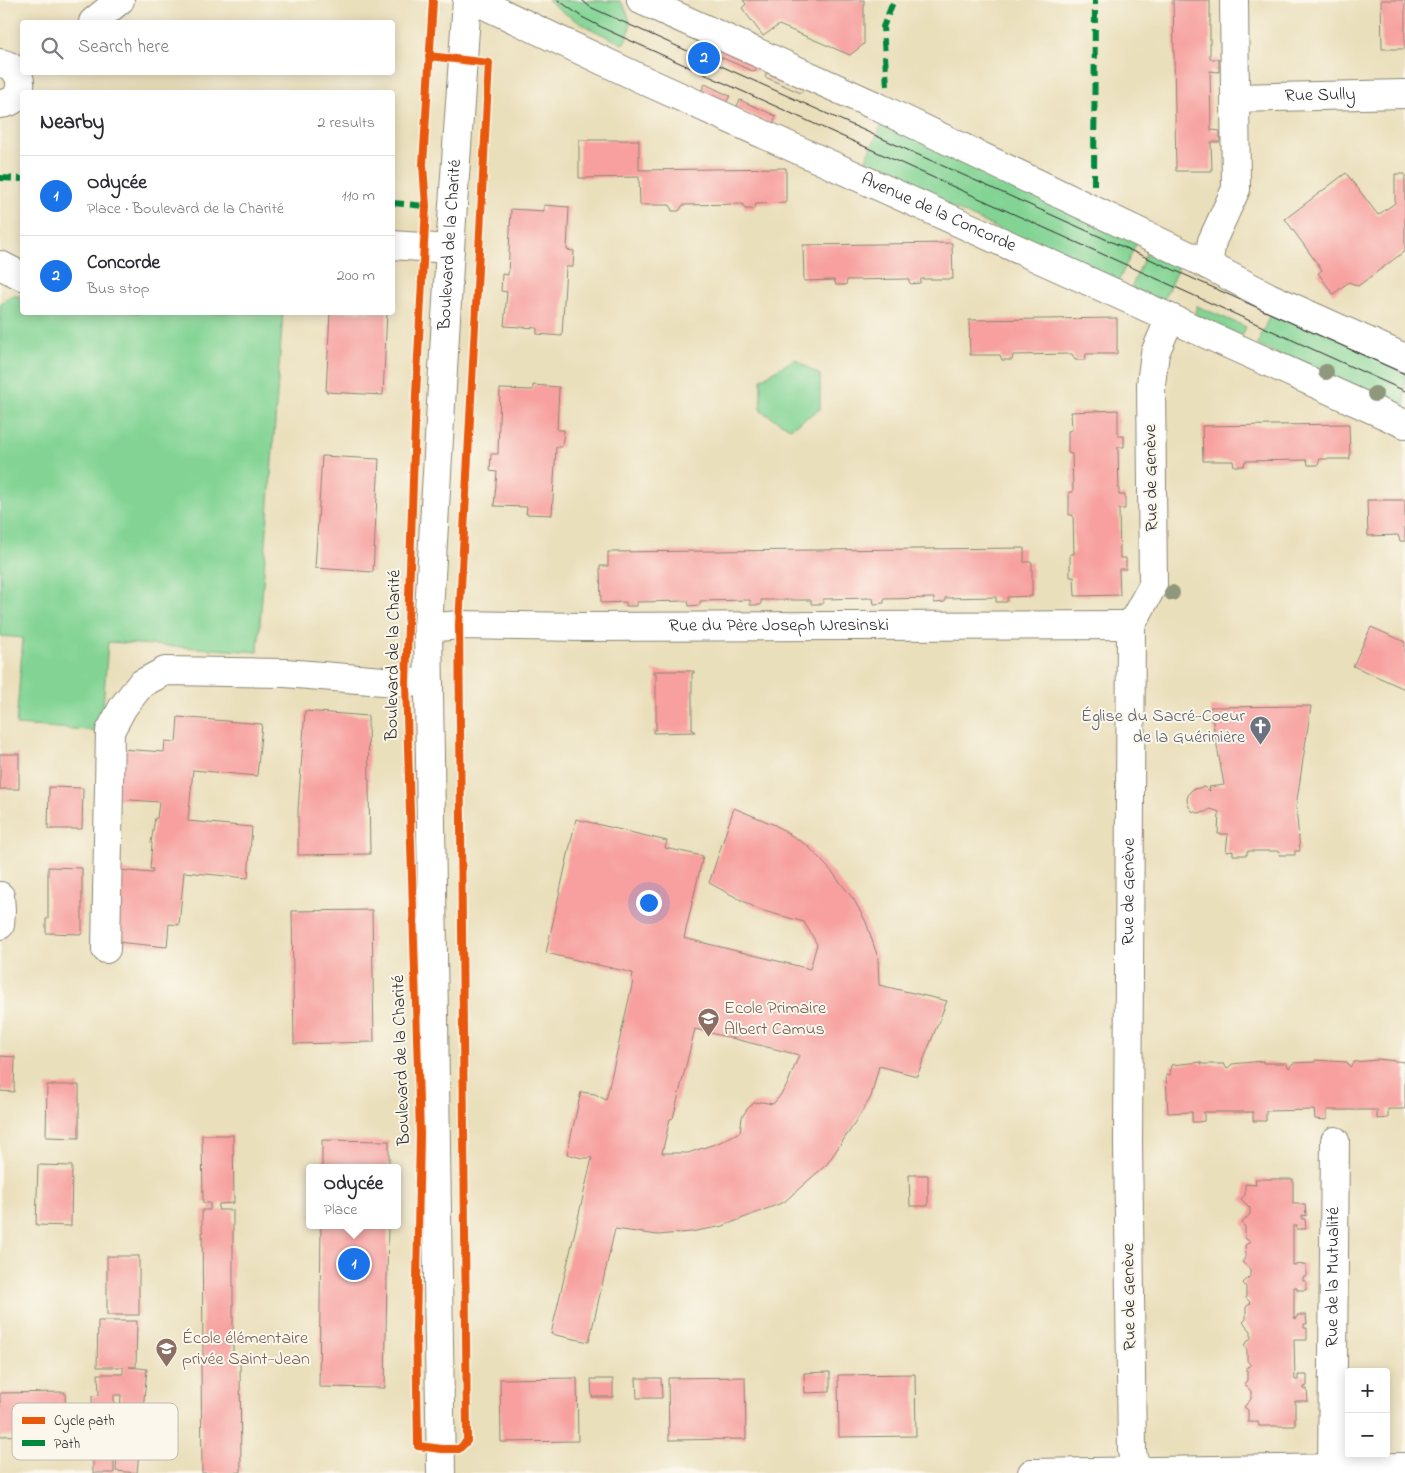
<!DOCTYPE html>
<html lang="en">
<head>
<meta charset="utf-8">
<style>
  :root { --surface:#fff; --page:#f7f7f7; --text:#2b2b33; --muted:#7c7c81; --line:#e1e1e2; --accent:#1a73e8 }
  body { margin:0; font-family:"Indie Flower",sans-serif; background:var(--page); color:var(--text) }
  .controls { position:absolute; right:15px; bottom:15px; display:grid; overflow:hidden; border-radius:5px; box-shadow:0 2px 12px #0003 }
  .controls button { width:45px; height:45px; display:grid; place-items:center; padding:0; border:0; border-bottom:1px solid var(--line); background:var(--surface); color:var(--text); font:25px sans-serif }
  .you { position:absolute; left:648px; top:902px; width:18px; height:18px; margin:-12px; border:4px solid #fff; border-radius:50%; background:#1a73e8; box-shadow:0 0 0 8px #1a73e833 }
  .badge { display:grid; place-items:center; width:32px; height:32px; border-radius:50%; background:var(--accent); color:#fff; font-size:16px; font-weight:700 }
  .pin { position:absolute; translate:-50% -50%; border:2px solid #fff; box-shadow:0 1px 5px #0006 }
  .popup { position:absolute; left:306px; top:1164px; width:95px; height:65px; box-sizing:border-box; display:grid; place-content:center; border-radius:5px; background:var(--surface); filter:drop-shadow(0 1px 4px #0005); font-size:16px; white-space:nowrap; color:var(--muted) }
  .popup b { font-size:19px; color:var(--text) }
  .popup::after { content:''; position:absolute; left:50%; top:100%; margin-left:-10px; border:10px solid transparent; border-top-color:var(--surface) }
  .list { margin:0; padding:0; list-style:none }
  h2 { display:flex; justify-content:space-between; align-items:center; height:65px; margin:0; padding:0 20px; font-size:21px }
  h2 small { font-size:16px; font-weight:400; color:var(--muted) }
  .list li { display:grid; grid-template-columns:32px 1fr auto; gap:15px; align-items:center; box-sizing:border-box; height:80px; padding:0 20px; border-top:1px solid var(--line) }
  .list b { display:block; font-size:19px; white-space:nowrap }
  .list p { margin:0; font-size:16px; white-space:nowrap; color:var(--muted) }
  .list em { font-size:16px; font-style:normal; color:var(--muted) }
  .icon { flex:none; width:28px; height:28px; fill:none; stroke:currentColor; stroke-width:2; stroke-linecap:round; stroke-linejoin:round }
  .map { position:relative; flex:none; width:1405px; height:1473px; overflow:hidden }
  .search { position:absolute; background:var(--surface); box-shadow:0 2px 12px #0003; left:20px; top:20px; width:375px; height:55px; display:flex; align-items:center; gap:12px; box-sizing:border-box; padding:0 18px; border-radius:5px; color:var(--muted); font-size:19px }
  .panel { position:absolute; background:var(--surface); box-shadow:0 2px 12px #0003; left:20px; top:90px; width:375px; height:225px; border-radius:5px }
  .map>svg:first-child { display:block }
  .green { fill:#83d494; stroke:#578060 }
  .building { fill:#f7a09f; fill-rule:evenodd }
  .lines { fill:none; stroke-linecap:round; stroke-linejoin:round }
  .minor-casing { stroke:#8a8573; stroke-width:30 }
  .minor { stroke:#fff; stroke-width:28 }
  .tram { stroke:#2b2b2b; stroke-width:1 }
  .quiet { stroke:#00873e; stroke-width:6; stroke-dasharray:12 6; stroke-linecap:butt }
  .cycleway-casing { stroke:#fbf7ec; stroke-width:11 }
  .cycleway { stroke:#e8590c; stroke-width:8 }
  .tree { fill:#8f987d }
  .labels { text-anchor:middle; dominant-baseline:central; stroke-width:4; stroke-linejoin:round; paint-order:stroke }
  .street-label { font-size:18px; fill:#2b2b2b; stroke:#fbf7ec }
  .worship-label { font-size:18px; fill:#5b616d; stroke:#fbf7ec; text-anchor:end }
  .education-label { font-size:18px; fill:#785e54; stroke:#fbf7ec; text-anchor:start }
  .key { fill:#fbf7ec; stroke:#bdbab2; stroke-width:1 }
  .key-label { font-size:14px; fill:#2b2b2b }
</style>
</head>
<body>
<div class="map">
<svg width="1405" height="1473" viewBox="0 0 1405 1473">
  <rect width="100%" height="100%" fill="#fbf7ec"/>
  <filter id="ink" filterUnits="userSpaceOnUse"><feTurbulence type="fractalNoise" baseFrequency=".02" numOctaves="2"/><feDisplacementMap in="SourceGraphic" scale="10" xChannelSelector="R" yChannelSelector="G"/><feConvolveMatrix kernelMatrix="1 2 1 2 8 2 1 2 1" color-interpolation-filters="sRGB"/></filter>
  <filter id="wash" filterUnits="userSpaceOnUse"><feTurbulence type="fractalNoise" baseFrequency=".0096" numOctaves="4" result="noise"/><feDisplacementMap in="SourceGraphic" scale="20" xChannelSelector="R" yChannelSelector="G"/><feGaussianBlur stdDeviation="1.12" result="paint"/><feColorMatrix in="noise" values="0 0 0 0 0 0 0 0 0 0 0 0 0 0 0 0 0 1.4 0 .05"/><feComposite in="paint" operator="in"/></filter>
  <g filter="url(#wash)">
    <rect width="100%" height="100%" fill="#eadfbb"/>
    <g class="green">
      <path d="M 548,0 L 620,1 C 631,15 634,29 623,44 C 596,32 571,20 548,0 Z"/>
      <polygon points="883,122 1138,240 1117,284 863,166"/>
      <polygon points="1149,247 1179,265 1164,299 1161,300 1131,288"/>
      <polygon points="10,296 22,296 22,312 283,313 258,652 108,642 101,731 16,725 23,638 0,636 0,304"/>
      <polygon points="1197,306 1246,327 1241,338 1196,315 1195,312"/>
      <polygon points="1273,308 1405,368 1405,412 1257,345"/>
      <polygon points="795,359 820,375 820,409 790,428 761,411 761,379"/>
    </g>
    <g id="blocks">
      <g class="building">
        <polygon points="743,0 864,0 864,44 850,55 779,25 763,36 742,8 746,4"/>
        <polygon points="1173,0 1210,0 1210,59 1219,59 1219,72 1210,71 1211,130 1220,131 1220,142 1211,142 1212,171 1176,171"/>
        <polygon points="1381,0 1405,0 1405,49 1382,49"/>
        <polygon points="722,48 758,64 755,72 718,56"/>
        <polygon points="768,69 805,86 801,93 765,77"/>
        <polygon points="705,84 730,96 726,103 701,92"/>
        <polygon points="740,100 776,116 773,124 736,108"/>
        <polygon points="579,140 639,140 639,170 786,168 786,203 756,204 754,209 745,209 743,204 683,205 679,211 672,211 670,205 640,205 639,177 579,178"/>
        <polygon points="1346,173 1378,215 1395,203 1395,174 1405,174 1405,251 1358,286 1349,282 1333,294 1318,273 1322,270 1285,219"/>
        <polygon points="544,205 569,207 567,250 574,251 573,267 566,267 562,336 537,334 537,328 504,326 507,292 501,291 502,274 508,275 511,209 544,211"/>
        <polygon points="952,243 953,279 921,279 920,283 911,284 909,282 909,279 847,280 846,285 836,285 834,280 804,281 803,245"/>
        <polygon points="330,312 387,312 383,395 326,392"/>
        <polygon points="1117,318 1117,354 1086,354 1085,360 1075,360 1072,354 1013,355 1012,360 1002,360 1000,355 970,355 969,320"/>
        <polygon points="533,385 559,387 557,430 564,430 562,447 556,447 552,515 526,514 527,507 494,506 497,472 490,471 491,454 498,454 500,389 533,390"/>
        <polygon points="1118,410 1118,436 1124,436 1124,447 1118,447 1119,495 1125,495 1125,509 1119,509 1120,558 1126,558 1126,569 1119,569 1120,595 1075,596 1074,577 1070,577 1070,554 1074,554 1073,515 1069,515 1069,492 1073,492 1072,454 1068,453 1068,431 1072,430 1071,412"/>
        <polygon points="1349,424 1350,459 1320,459 1318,465 1308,465 1307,460 1245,461 1244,466 1234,466 1233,461 1203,461 1202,426"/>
        <polygon points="322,456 379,459 373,572 315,568"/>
        <polygon points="1367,500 1405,500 1405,541 1400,541 1398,535 1368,536"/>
        <polygon points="1024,548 1024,562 1032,562 1032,596 1007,597 1007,602 996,602 996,597 945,598 945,602 934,603 934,598 884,599 884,603 874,604 873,598 823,599 823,604 811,604 811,600 761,600 761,605 750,605 750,600 700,601 700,605 689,606 688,601 637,602 637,606 626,606 626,602 601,603 600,566 608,566 608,552"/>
        <polygon points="1371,627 1405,642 1405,689 1353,666"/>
        <polygon points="653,671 694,671 694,673 692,673 692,730 694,730 695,732 653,733 653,730 656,730 656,673 653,673"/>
        <polygon points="1311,706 1296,807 1300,851 1295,851 1295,855 1279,855 1280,851 1247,851 1247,855 1233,855 1233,851 1226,852 1228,834 1218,834 1219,812 1211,809 1205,812 1198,813 1192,811 1188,805 1187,799 1189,793 1193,789 1204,787 1210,791 1209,787 1224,785 1210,707"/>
        <polygon points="305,711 368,716 370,854 298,855 298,811"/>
        <polygon points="178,717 262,724 257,776 193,770 188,821 252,827 248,878 184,872 179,925 169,924 167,947 116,942 117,870 152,873 153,869 150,869 152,843 151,843 155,818 157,818 159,802 117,799 121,749 164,752 165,741 176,742"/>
        <rect x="0" y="754" width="19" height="35"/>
        <polygon points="49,787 83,788 82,829 48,829"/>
        <path d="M 734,808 L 775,825 L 808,846 L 833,873 L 854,900 L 866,922 L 878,958 L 879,985 L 947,1001 L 917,1076 L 879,1066 L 871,1097 L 855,1123 L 827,1164 L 784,1202 L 723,1226 L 691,1232 L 658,1235 L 615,1229 L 589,1342 L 551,1334 L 592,1158 L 582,1158 L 567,1154 L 581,1092 L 595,1094 L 606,1100 L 633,981 L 632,980 L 633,973 L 546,953 L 576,819 L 667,841 L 665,848 L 703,856 L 684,938 L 810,969 L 817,944 L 804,922 L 760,910 L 709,883 ZM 695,1029 L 799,1055 L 787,1085 L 779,1097 L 773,1104 L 762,1102 L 754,1103 L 747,1109 L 742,1117 L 740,1132 L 718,1143 L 688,1153 L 662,1153 L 670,1119 L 673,1118 Z"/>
        <polygon points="48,867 82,868 82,934 46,933 46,919 48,919"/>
        <polygon points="372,910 374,1042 294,1044 292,911"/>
        <polygon points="0,1056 15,1057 14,1092 0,1091"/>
        <polygon points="1377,1059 1405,1062 1405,1109 1388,1109 1388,1118 1377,1119 1377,1110 1327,1110 1327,1120 1315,1119 1314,1110 1266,1111 1266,1121 1253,1121 1253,1112 1204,1112 1204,1121 1198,1122 1192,1122 1192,1112 1168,1113 1166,1075 1170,1075 1171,1065 1201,1062 1201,1064 1224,1064 1227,1069 1232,1064 1263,1061 1263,1063 1286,1063 1289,1068 1293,1063 1315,1062 1315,1060 1347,1062 1350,1067 1354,1062 1377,1060"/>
        <polygon points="47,1085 79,1085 79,1138 46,1137"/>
        <polygon points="202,1135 233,1135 234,1203 219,1204 218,1210 233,1210 233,1359 240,1359 241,1472 202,1473 201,1359 203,1359 202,1210 210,1210 210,1203 203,1203"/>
        <polygon points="322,1140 389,1141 389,1168 322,1168"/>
        <polygon points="38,1165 72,1166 71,1226 36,1225"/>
        <polygon points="909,1175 928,1175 928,1206 910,1206"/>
        <polygon points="1255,1179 1293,1179 1293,1204 1305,1204 1306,1216 1302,1215 1302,1219 1305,1219 1306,1229 1296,1229 1297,1226 1293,1226 1293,1265 1306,1264 1306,1277 1303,1277 1303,1281 1306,1281 1306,1290 1297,1290 1297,1287 1294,1287 1294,1318 1297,1319 1297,1315 1306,1315 1307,1324 1304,1324 1304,1328 1307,1328 1307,1340 1294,1340 1295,1380 1298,1380 1298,1375 1307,1375 1307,1386 1304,1387 1304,1389 1307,1389 1308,1401 1295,1401 1295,1426 1259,1426 1258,1422 1248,1422 1248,1410 1244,1407 1251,1399 1251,1391 1244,1384 1247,1380 1247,1367 1251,1365 1247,1361 1247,1350 1244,1345 1251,1338 1251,1331 1243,1322 1246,1319 1246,1307 1251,1303 1246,1298 1246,1287 1243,1283 1250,1276 1250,1269 1242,1262 1246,1257 1245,1245 1250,1242 1245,1238 1245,1227 1242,1223 1250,1214 1250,1208 1241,1199 1245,1195 1245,1184 1256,1185"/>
        <polygon points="321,1225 388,1225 385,1388 319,1387"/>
        <rect x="107" y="1256" width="32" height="59"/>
        <polygon points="98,1321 137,1321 136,1367 129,1367 147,1369 137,1473 116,1471 121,1395 114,1395 114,1473 93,1473 92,1396 99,1395 98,1374 123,1374 123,1367 97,1367"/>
        <polygon points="830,1372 830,1392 805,1393 804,1373"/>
        <polygon points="915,1374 916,1436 839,1437 838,1375"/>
        <polygon points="745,1377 746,1439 669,1440 668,1378"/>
        <polygon points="577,1378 578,1441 501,1442 500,1379"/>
        <polygon points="636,1378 661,1378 662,1398 637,1398"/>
        <polygon points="591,1379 613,1379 613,1397 592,1397"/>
        <polygon points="65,1392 66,1434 0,1436 0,1393"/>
      </g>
    </g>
  </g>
  <g filter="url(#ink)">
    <use href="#blocks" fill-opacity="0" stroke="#8a8573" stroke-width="1"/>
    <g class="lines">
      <defs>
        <g id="minor">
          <path id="s1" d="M 474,0 L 650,83 L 1405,424"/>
          <polyline points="641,0 878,107 1208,265 1269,297 1405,358"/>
          <polyline points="93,22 120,0"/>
          <path d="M 0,63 C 27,67 27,103 0,104"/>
          <path id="s2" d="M 1235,98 L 1405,94"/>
          <polyline points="392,245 450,249"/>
          <polyline points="0,265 22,276"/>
          <polyline points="1208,265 1212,241 1236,189 1234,0"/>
          <path id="s3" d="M 428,628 L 459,625 L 583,627 L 1131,625"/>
          <polyline points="0,896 1,910 0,925"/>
          <polyline points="106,949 110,731 123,707 141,684 165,671 285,673 395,682 429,683"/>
          <path id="s4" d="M 441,1473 L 428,628 L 450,249 L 467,0"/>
          <polyline points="1032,1473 1405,1467"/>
          <path id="s5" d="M 1141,1473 L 1134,1464 L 1132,1450 L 1128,1142 L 1131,625 L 1153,585 L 1151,384 L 1155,353 L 1170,318"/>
          <path id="s6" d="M 1332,1473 L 1335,1141"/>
        </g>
      </defs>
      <use href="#minor" class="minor-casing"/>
      <use href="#minor" class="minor"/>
      <g class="tram">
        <polyline points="558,0 582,17 607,30 1405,391"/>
        <polyline points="582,0 590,7 1405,374"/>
      </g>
      <g class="quiet">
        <polyline points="887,86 883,27 894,0"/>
        <polyline points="0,178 22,179"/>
        <polyline points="1094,185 1095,0"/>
        <polyline points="392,203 426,206"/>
      </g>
      <defs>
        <polyline id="cycleway" points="429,56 489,63 459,625 467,1435 467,1441 459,1449 442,1449 418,1446 416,1327 420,1135 406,683 416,394 426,206 423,165 433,0"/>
      </defs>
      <use href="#cycleway" class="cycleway-casing"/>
      <use href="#cycleway" class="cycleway"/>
    </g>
    <g class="tree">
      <circle cx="1326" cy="372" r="8"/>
      <circle cx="1375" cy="394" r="8"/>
      <circle cx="1172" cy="593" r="8"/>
    </g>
  </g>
  <defs>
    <symbol id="church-pin" viewBox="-11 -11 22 30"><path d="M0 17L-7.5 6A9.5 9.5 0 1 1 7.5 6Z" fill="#6b7280" stroke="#fbf7ec"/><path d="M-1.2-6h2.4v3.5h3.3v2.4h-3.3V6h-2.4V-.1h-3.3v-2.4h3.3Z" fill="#fff"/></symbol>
    <symbol id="school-pin" viewBox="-11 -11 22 30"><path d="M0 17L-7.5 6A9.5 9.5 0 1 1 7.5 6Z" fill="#8d6e63" stroke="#fbf7ec"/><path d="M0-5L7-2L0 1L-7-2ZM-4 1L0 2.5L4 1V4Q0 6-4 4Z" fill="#fff"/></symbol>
  </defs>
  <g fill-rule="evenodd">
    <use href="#church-pin" x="1248" y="714" width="25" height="34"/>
    <use href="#school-pin" x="696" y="1006" width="25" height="34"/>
    <use href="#school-pin" x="154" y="1336" width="25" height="34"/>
  </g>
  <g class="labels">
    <g class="street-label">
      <text stroke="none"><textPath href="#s2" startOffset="85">Rue Sully</textPath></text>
      <text stroke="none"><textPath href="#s1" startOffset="511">Avenue de la Concorde</textPath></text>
      <text stroke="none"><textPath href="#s4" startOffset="1229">Boulevard de la Charité</textPath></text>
      <text transform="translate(1152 478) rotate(-91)">Rue de Genève</text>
      <text stroke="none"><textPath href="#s3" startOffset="351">Rue du Père Joseph Wresinski</textPath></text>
      <text transform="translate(394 655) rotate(-89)">Boulevard de la Charité</text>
      <text stroke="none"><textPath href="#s5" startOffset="584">Rue de Genève</textPath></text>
      <text transform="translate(402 1060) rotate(-92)">Boulevard de la Charité</text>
      <text stroke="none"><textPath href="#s6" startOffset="196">Rue de la Mutualité</textPath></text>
      <text transform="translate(1130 1297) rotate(-91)">Rue de Genève</text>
    </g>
    <g class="worship-label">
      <text x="1245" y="717">Église du Sacré-Coeur<tspan x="1245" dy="21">de la Guérinière</tspan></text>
    </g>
    <g class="education-label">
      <text x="724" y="1009">Ecole Primaire<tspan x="724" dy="21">Albert Camus</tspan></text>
      <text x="182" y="1339">École élémentaire<tspan x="182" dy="21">privée Saint-Jean</tspan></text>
    </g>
  </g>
  <rect x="12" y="1403" width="166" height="57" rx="8" class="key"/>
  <rect x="22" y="1417" width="23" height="7" fill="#e8590c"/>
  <rect x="22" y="1440" width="23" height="6" fill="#00873e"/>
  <g class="key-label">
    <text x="54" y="1425">Cycle path</text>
    <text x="54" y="1448">Path</text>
  </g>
</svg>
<div class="controls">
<button>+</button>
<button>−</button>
</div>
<div class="you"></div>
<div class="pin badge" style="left:354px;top:1264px">1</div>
<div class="popup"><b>Odycée</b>Place</div>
<div class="pin badge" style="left:704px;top:58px">2</div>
<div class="search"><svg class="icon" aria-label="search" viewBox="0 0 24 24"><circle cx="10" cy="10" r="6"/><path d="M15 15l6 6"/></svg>Search here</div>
<section class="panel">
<h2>Nearby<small>2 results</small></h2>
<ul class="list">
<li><span class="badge">1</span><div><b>Odycée</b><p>Place · Boulevard de la Charité</p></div><em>110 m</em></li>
<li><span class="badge">2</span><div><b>Concorde</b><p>Bus stop</p></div><em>200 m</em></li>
</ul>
</section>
</div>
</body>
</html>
